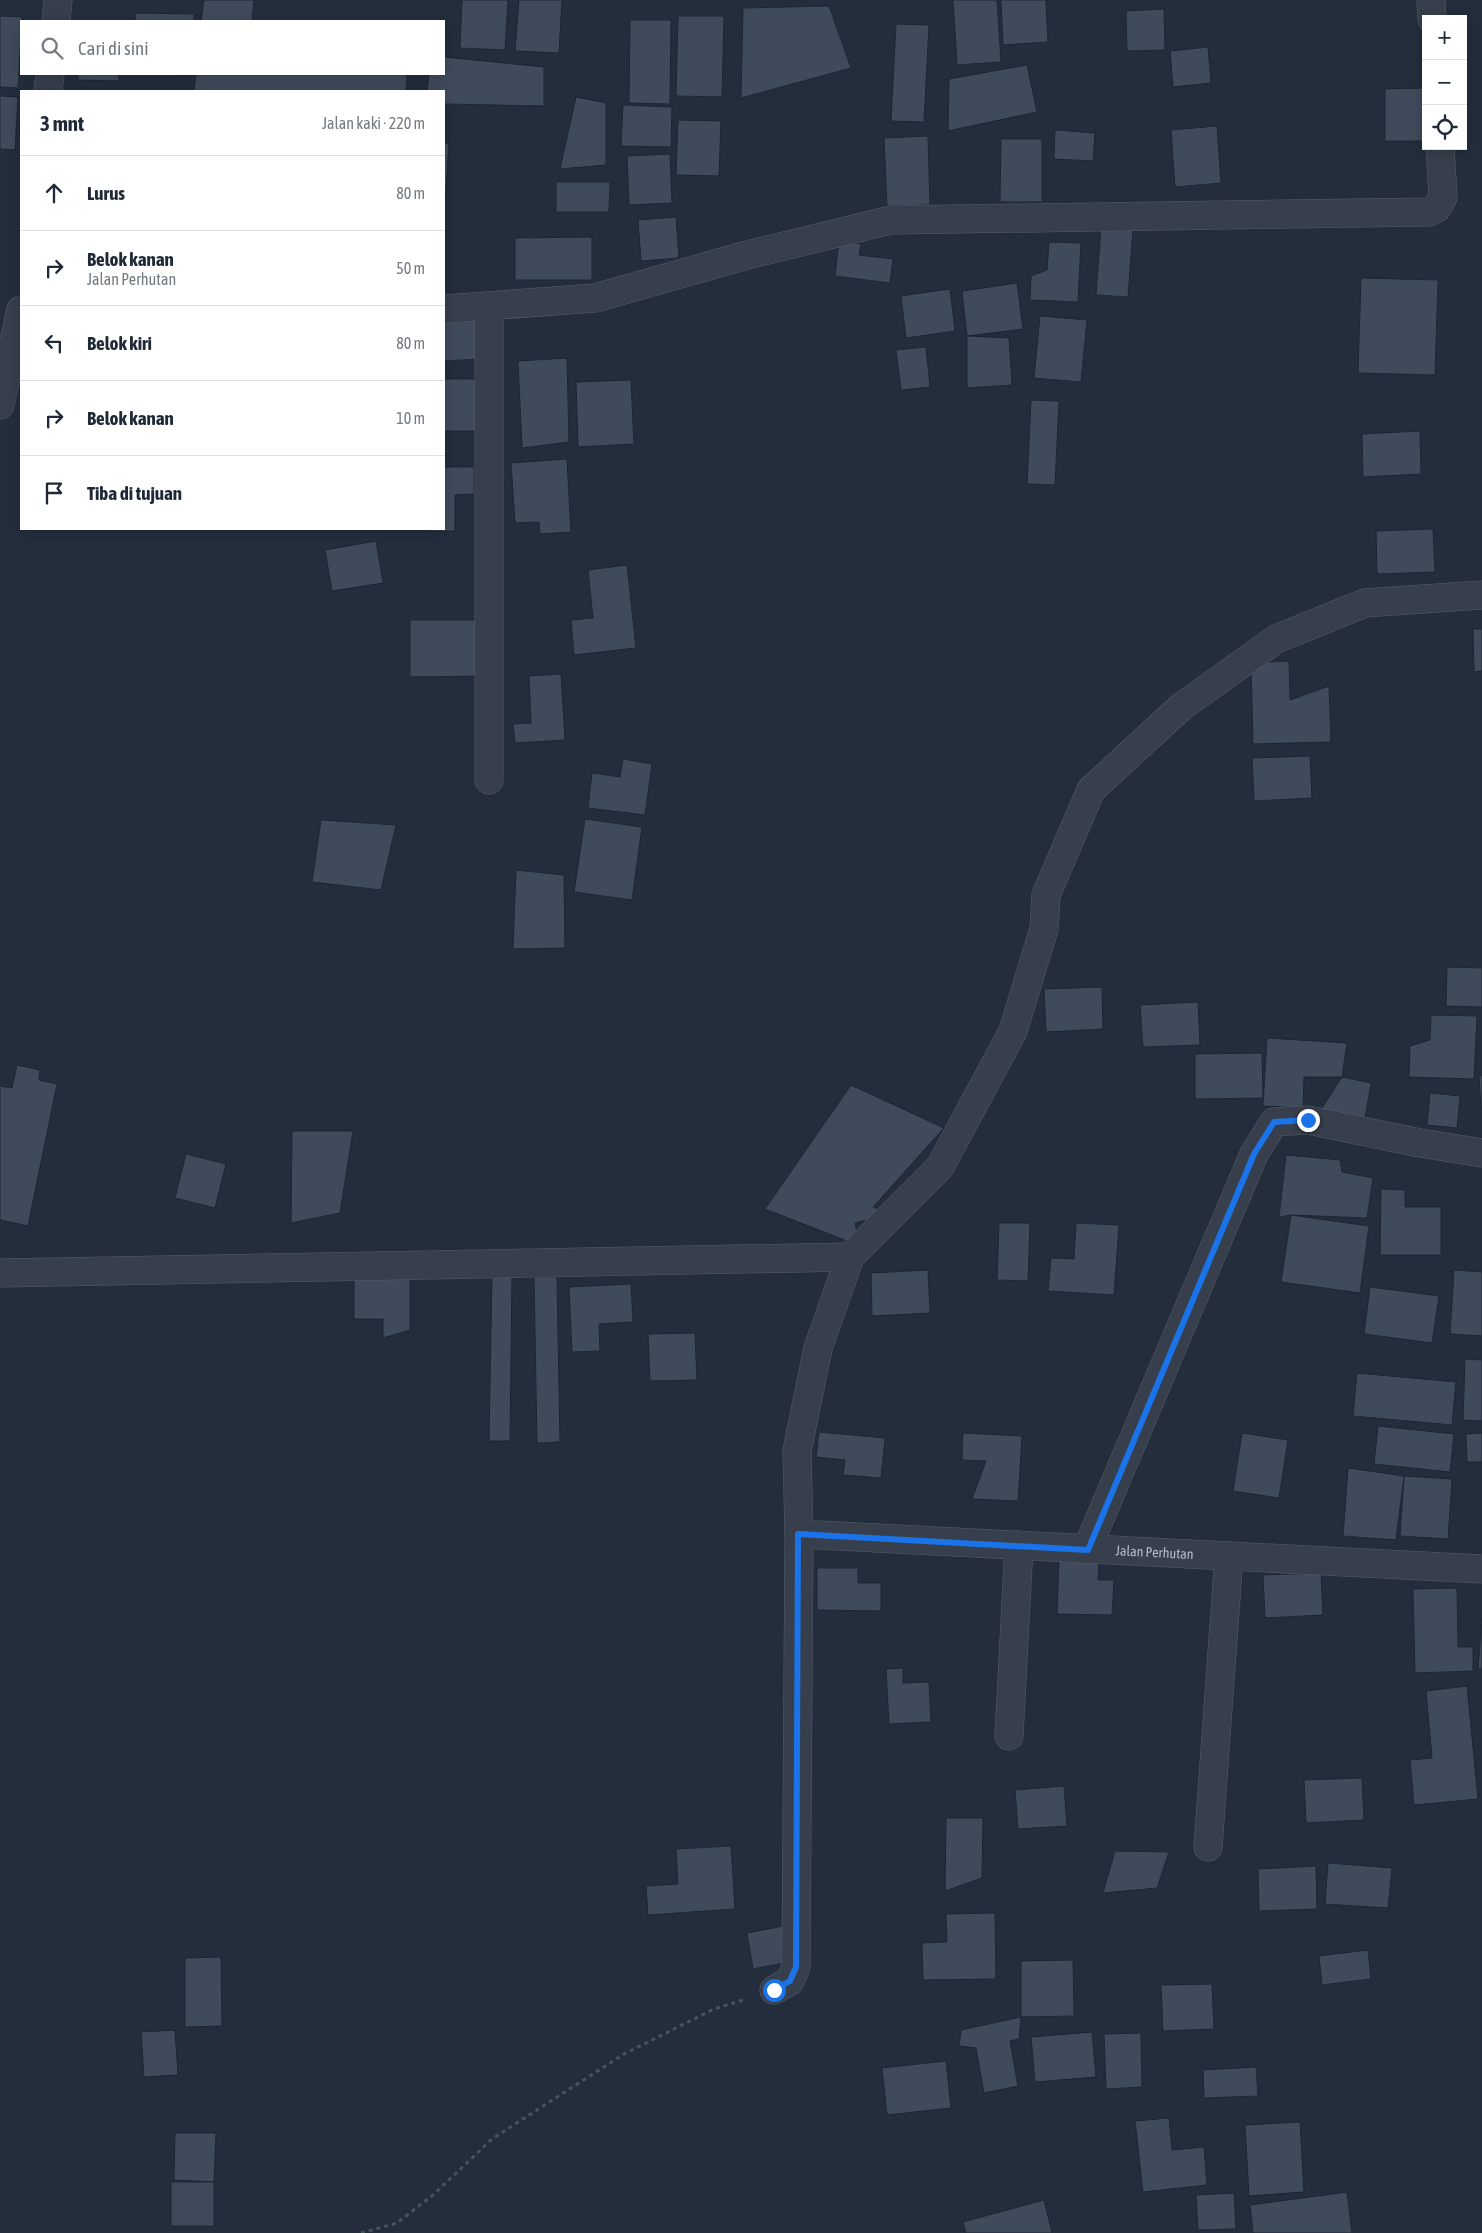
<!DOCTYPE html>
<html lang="id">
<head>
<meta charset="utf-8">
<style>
  :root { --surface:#fff; --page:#f6f6f7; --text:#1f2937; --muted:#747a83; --line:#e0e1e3 }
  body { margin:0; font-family:"Asap Condensed",sans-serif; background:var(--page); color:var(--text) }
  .controls { position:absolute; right:15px; top:15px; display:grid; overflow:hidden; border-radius:0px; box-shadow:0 2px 12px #0003 }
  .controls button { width:45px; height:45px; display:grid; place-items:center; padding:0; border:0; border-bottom:1px solid var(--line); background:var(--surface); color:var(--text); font:25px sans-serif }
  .stop { position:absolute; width:15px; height:15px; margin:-11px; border:4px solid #1a73e8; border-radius:50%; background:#fff }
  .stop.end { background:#1a73e8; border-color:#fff; box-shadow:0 1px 5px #0008 }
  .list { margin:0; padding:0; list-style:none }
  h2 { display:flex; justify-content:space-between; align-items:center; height:65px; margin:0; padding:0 20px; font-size:21px }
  h2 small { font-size:16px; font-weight:400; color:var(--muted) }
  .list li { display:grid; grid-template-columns:32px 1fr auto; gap:15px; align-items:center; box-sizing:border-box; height:75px; padding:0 20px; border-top:1px solid var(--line) }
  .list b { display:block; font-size:19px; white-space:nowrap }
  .list p { margin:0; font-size:16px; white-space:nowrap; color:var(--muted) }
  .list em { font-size:16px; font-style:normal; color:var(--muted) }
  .icon { flex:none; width:28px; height:28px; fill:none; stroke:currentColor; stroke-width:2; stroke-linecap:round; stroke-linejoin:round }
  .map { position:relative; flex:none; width:1482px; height:2233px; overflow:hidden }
  .search { position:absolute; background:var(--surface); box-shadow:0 2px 12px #0003; left:20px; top:20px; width:425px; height:55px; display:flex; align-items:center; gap:12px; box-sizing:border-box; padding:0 18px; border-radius:0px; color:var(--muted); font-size:19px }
  .panel { position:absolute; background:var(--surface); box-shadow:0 2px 12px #0003; left:20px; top:90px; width:425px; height:440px; border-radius:0px }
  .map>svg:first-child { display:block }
  .building { fill:#3f4b5b; stroke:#1e2633 }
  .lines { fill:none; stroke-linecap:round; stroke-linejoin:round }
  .minor-casing { stroke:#555d6a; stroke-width:29 }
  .path { stroke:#43575a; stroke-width:3; stroke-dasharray:4 4; stroke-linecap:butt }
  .minor { stroke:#373f4c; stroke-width:28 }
  .route { stroke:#1a73e8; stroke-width:6 }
  .labels { text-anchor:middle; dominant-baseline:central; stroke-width:4; stroke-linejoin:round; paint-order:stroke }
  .street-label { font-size:14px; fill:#b3bac8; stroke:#1c2431 }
</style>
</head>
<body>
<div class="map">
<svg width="1482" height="2233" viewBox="0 0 1482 2233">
  <rect width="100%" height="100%" fill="#232d3c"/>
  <g class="building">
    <polygon points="204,0 254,0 252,21 201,21"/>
    <polygon points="462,0 508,0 505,50 460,48"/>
    <polygon points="519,0 562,0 559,53 515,51"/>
    <polygon points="953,0 997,0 1001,62 957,65"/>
    <polygon points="1001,0 1046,0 1048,42 1003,45"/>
    <polygon points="829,6 851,68 741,98 743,8"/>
    <polygon points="1164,9 1165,50 1127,51 1126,11"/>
    <polygon points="135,13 194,14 194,21 135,21"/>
    <polygon points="0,16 22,17 18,88 0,87"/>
    <polygon points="678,16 724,16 722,97 676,96"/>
    <polygon points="630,20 671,20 670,104 629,103"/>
    <polygon points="896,24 929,25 924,122 891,121"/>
    <polygon points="1208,47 1211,83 1173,87 1170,51"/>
    <polygon points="444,57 544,67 544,106 444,104 444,91 427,91 429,74 444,74"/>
    <polygon points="1027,65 1037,112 948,131 949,79"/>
    <polygon points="78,74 119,74 119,81 78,80"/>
    <polygon points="144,74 193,74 193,75"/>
    <polygon points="196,74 407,74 406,91 194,91"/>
    <polygon points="1426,88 1426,141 1385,141 1385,89"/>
    <polygon points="0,96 18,97 15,150 0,149"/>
    <polygon points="576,97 606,103 606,165 560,169"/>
    <polygon points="623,105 672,107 671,147 621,146"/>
    <polygon points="678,120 721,121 719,176 676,175"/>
    <polygon points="1217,126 1221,183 1175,187 1171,130"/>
    <polygon points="1055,130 1095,133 1093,161 1054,159"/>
    <polygon points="928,136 930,205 887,206 884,138"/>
    <polygon points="1001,139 1042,139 1042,202 1000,202"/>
    <polygon points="444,143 449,144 444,218"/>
    <polygon points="670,154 672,203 629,205 627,156"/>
    <polygon points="556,182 610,182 609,212 556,212"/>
    <polygon points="676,217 679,258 641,261 638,220"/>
    <polygon points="1101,226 1133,228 1128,297 1096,295"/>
    <polygon points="592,237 592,280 515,280 515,238"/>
    <polygon points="839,241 861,244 859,255 893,259 890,283 835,276"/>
    <polygon points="1049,242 1081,243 1078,302 1030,300 1031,276 1047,270"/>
    <polygon points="1361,278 1438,280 1435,375 1358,373"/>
    <polygon points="1017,283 1023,329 967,336 962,291"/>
    <polygon points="950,289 955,331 906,338 901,296"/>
    <polygon points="479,315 481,359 444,361 444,317"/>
    <polygon points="1040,316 1087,320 1081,382 1034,378"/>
    <polygon points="967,336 1009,338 1012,385 967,388"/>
    <polygon points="926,347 930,387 901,390 896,350"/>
    <polygon points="567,358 569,442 522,448 518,361"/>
    <rect x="444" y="379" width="34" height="52"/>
    <polygon points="631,380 634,444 578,447 576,382"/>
    <polygon points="1031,400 1059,401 1055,485 1027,484"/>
    <polygon points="1420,431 1421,474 1363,477 1362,434"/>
    <polygon points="567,459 571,532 540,534 539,522 515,523 511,463"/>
    <polygon points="444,467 474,467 474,494 455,495 455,531 429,531 429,529 444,529"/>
    <polygon points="1433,529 1435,572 1377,574 1376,531"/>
    <polygon points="376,541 383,583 332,591 325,550"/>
    <polygon points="627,565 636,648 574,655 571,620 593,618 588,570"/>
    <polygon points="410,620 479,620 479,676 410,677"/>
    <polygon points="1473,629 1482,629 1482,671 1474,672"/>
    <polygon points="1289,661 1290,700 1329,686 1331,742 1253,744 1251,663"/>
    <polygon points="561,674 565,740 515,743 513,724 531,723 529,676"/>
    <polygon points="1310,756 1312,798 1254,801 1252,758"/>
    <polygon points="623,759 652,764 645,815 588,808 592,773 620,777"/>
    <polygon points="585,819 642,827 632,900 574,892"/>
    <polygon points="321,820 396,825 381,890 312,882"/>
    <polygon points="516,870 564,875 565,948 513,949"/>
    <polygon points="1447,967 1482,968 1482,1007 1446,1006"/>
    <polygon points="1102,987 1103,1029 1046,1032 1044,989"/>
    <polygon points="1198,1002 1200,1045 1143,1047 1140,1005"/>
    <polygon points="1431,1015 1477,1016 1474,1079 1409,1077 1410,1046 1430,1040"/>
    <polygon points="1267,1038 1347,1043 1342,1077 1304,1077 1303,1108 1263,1106"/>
    <polygon points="1262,1053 1263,1098 1195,1099 1195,1054"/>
    <polygon points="17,1065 40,1070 39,1080 57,1084 28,1226 0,1220 0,1086 12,1088"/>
    <polygon points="1482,1075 1482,1107 1481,1108 1479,1077"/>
    <polygon points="1342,1077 1371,1083 1364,1124 1317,1116"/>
    <polygon points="851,1085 944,1128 873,1207 893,1214 855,1223 860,1246 765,1209"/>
    <polygon points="1430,1093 1460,1096 1457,1128 1427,1125"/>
    <polygon points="292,1131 353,1131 340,1213 291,1223"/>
    <polygon points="186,1154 226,1164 215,1208 175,1198"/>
    <polygon points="1286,1155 1340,1160 1342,1172 1373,1178 1367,1218 1291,1215 1279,1217"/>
    <polygon points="1381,1189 1405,1190 1405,1207 1441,1207 1441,1255 1380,1255"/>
    <polygon points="1291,1215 1369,1226 1360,1293 1281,1282"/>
    <polygon points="999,1223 1030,1223 1028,1281 997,1280"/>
    <polygon points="1076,1223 1119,1225 1114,1295 1048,1291 1051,1258 1074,1259"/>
    <polygon points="928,1270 930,1313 872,1316 871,1273"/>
    <polygon points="1454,1270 1482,1272 1482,1336 1450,1334"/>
    <polygon points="492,1274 512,1275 510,1441 489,1441"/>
    <polygon points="410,1276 410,1330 383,1338 383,1319 354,1319 354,1277"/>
    <polygon points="534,1277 557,1277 560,1442 537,1443"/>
    <polygon points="631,1284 633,1322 599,1324 600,1351 572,1352 569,1287"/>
    <polygon points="1370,1287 1439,1296 1432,1343 1364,1334"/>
    <polygon points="695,1333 697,1380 650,1381 648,1334"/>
    <polygon points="1465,1359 1482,1360 1482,1421 1463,1420"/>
    <polygon points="1357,1373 1456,1382 1452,1425 1353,1416"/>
    <polygon points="1378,1426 1454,1434 1450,1472 1374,1464"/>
    <polygon points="819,1432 885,1438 881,1478 843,1475 845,1460 816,1457"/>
    <polygon points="963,1433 1022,1436 1018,1501 972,1499 986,1461 962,1460"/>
    <polygon points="1242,1433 1288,1440 1279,1498 1233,1491"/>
    <polygon points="1482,1433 1482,1462 1467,1462 1466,1434"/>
    <polygon points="1348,1468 1404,1476 1396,1540 1343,1536"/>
    <polygon points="1404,1476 1452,1479 1448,1539 1400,1536"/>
    <polygon points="1059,1560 1099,1561 1098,1580 1114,1580 1112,1615 1057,1614"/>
    <polygon points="817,1568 858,1568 858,1583 881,1583 881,1611 817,1610"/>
    <polygon points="1321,1573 1323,1615 1265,1618 1263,1575"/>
    <polygon points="1457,1588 1458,1647 1473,1647 1473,1671 1415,1673 1413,1589"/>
    <polygon points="1482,1618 1482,1669 1478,1669"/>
    <polygon points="903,1668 903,1683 929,1682 931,1722 889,1724 886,1669"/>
    <polygon points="1467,1686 1478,1799 1414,1805 1410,1760 1432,1758 1426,1691"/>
    <polygon points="1362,1778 1364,1820 1306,1823 1304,1780"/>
    <polygon points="1064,1786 1067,1826 1018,1829 1015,1790"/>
    <polygon points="946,1818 983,1818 982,1878 945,1891"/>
    <polygon points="731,1846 735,1909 648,1915 646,1886 678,1884 676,1849"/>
    <polygon points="1115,1851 1169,1852 1157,1888 1103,1893"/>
    <polygon points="1328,1863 1392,1868 1388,1908 1325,1904"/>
    <polygon points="1316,1866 1317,1909 1259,1911 1258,1869"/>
    <polygon points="995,1913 996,1979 923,1980 922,1943 947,1942 946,1914"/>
    <polygon points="784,1926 790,1962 753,1969 747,1933"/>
    <polygon points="1368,1950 1371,1979 1322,1985 1319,1956"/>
    <polygon points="221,1957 222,2026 185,2027 185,1958"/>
    <polygon points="1073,1960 1074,2016 1021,2017 1021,1961"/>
    <polygon points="1212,1984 1214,2029 1163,2031 1161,1985"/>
    <polygon points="1021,2017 1019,2039 1010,2041 1018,2086 984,2093 976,2048 959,2046 961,2030"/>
    <polygon points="175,2030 178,2075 144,2077 141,2032"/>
    <polygon points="1092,2032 1096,2077 1035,2082 1031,2037"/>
    <polygon points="1141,2033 1142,2087 1106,2089 1104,2034"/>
    <polygon points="946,2061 951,2108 887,2115 882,2068"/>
    <polygon points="1256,2067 1258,2096 1204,2098 1203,2070"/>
    <polygon points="1169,2118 1172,2150 1204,2147 1207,2185 1143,2192 1135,2121"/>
    <polygon points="1300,2122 1304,2192 1249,2196 1245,2125"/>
    <polygon points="175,2133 216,2133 214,2182 174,2180"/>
    <rect x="171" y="2182" width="43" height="44"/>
    <polygon points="1347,2192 1352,2233 1253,2233 1250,2205"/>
    <polygon points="1234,2193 1236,2229 1198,2230 1196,2195"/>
    <polygon points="1044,2200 1052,2233 966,2233 963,2222"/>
  </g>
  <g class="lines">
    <defs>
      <g id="minor">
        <polyline points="1431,0 1432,19"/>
        <polyline points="56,21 58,0"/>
        <polyline points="48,91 50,74"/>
        <polyline points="444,309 595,298 747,255 891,220 1429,212 1437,208 1443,197 1440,146"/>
        <polyline points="0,405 21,310"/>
        <polyline points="489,780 489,306"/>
        <polyline points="0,1273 850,1257"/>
        <path id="s1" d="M 799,1534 L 1482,1569"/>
        <polyline points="1087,1549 1254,1154 1274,1122 1308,1120 1420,1143 1482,1153"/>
        <polyline points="1009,1736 1019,1545"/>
        <polyline points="1208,1847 1229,1556"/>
        <polyline points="774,1990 790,1981 796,1967 799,1534 797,1451 818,1348 850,1257 940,1167 1013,1031 1044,929 1046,895 1091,790 1181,707 1276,639 1365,603 1482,595"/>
      </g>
    </defs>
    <use href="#minor" class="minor-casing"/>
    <polyline class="path" points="361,2233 397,2223 433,2195 492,2139 624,2054 714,2009 743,2000"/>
    <use href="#minor" class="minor"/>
  </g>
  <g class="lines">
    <polyline class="route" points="774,1990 790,1981 796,1967 798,1534 1088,1550 1254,1154 1274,1122 1308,1120"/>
  </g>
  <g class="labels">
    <g class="street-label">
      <text stroke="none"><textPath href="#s1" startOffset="356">Jalan Perhutan</textPath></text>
    </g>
  </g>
</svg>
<div class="controls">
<button>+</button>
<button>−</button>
<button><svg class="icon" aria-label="locate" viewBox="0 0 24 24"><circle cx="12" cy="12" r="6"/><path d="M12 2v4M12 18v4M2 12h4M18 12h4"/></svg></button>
</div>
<div class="stop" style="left:774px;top:1990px"></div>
<div class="stop end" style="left:1308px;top:1120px"></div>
<div class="search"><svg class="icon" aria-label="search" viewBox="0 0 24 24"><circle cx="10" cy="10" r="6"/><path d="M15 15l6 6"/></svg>Cari di sini</div>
<section class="panel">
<h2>3 mnt<small>Jalan kaki · 220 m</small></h2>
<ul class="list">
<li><svg class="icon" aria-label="ahead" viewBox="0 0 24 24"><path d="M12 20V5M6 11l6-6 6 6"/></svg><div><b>Lurus</b></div><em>80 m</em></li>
<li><svg class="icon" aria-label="right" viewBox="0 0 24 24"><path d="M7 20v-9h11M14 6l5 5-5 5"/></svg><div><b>Belok kanan</b><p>Jalan Perhutan</p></div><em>50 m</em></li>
<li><svg class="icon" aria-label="left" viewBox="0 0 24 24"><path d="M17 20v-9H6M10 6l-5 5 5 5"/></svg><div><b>Belok kiri</b></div><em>80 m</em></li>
<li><svg class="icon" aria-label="right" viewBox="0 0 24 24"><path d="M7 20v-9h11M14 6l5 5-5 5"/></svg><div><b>Belok kanan</b></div><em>10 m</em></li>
<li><svg class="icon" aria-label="arrive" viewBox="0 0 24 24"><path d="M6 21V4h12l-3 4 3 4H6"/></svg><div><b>Tiba di tujuan</b></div></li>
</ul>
</section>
</div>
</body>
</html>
